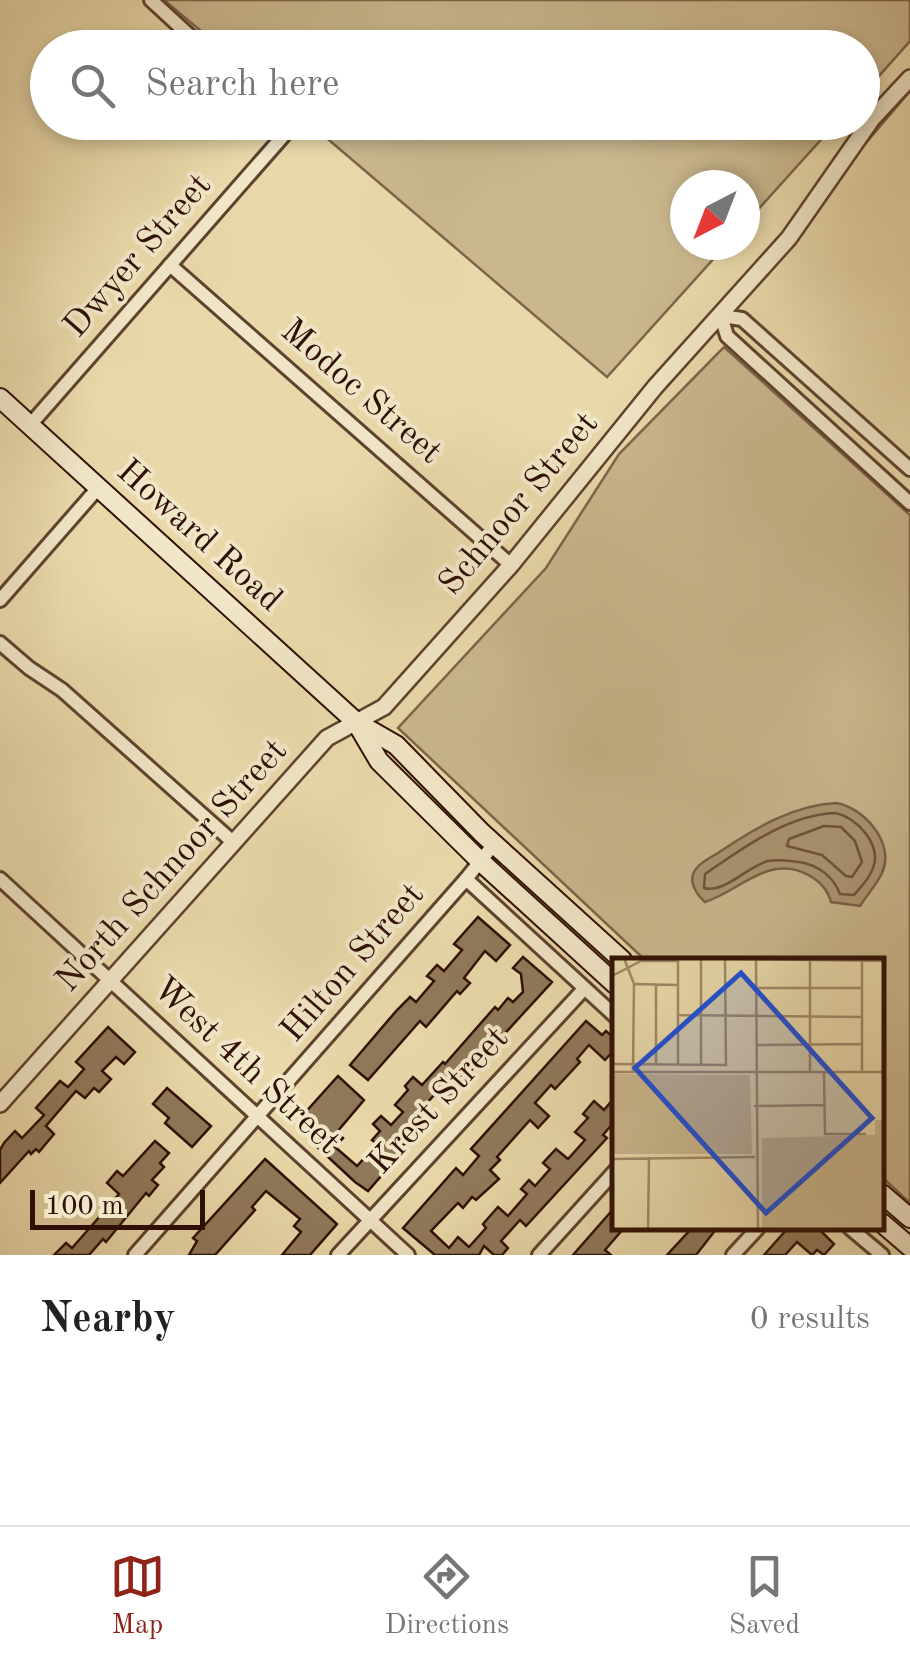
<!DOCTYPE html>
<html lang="en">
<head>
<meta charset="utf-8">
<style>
  :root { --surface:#fff; --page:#f6f6f6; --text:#222; --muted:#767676; --line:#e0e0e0; --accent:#8f2418 }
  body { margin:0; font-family:"Old Standard TT",serif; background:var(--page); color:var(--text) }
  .compass { position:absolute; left:670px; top:170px; width:90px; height:90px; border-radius:50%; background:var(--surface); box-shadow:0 5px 15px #0003; rotate:222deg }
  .scale { position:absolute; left:30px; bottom:25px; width:175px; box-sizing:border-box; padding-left:10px; border:5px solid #301005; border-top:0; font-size:28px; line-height:35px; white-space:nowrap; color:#301005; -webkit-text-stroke:8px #f1e6c8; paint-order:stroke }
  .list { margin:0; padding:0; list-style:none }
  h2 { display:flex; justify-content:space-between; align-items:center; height:130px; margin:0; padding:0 40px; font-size:42px }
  h2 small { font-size:32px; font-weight:400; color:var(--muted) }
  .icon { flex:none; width:55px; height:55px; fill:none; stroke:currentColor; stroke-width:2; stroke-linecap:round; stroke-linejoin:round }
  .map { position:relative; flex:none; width:910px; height:1255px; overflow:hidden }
  .search { position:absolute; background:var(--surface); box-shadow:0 5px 15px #0003; left:30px; right:30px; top:30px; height:110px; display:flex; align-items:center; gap:25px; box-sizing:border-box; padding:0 35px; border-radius:55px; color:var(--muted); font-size:38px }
  .sheet { height:270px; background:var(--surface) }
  nav { display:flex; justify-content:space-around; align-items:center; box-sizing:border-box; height:140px; border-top:2px solid var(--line); background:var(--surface); font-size:28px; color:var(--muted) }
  nav a { display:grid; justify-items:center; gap:5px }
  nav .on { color:var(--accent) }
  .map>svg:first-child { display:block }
  .green { fill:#cab78e; stroke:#7d644a; stroke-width:2.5 }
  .water { fill:#aa9572; stroke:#796046; stroke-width:2.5 }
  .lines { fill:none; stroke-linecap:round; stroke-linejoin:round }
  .shore { stroke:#6d523c; stroke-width:2.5 }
  .stream { stroke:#796046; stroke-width:4 }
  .building { fill:#90795b; stroke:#301005; stroke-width:2.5 }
  .minor-casing { stroke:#5e422e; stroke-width:18 }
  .tertiary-casing { stroke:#5e422e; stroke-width:20 }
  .secondary-casing { stroke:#301005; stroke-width:22 }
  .minor { stroke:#f1e6c8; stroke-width:12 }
  .tertiary { stroke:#f1e6c8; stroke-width:15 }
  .secondary { stroke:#f1e6c8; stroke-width:18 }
  .labels { text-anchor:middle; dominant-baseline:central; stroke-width:8; stroke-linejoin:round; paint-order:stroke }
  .street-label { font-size:35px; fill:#301005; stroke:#f1e6c8 }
  .inset-road { fill:none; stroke:#9f8968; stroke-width:2.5 }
  .view { fill:#1d4ed8; fill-opacity:0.15; stroke:#1d4ed8; stroke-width:5 }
  .inset-edge { fill:none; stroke:#301005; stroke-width:5 }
</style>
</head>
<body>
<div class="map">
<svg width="910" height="1255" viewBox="0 0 910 1255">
  <rect width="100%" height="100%" fill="#e9d9aa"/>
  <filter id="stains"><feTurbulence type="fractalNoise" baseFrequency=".002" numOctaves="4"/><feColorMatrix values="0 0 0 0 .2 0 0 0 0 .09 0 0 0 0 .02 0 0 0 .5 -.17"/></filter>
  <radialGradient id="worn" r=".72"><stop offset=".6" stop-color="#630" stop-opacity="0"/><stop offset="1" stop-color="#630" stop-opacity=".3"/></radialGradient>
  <g class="green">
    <polygon points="164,0 910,0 910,41 863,94 862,48 220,47"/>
    <polygon points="309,123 836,123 745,224 745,185 685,185 685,245 726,245 607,377"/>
    <polygon points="724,347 910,515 910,1203 883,1178 882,960 645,960 398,728 546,568 619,454"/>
  </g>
  <path class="water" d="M 836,803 C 863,807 896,843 882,873 C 877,884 867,895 860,906 L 831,902 C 824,877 794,863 768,871 C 746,878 727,895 705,902 C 696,894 687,880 696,869 C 701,861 714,856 721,851 C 755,828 794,805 836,803 Z"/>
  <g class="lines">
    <g class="shore">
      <path d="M 835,813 C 857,817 882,845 873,868 C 870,878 860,888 854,895 L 840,894 C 833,876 818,865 799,862 C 789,861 778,859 768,861 C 748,866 724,894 704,888 L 705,874 C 743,848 787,815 835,813 Z"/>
      <polygon points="824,826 841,827 855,841 862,862 852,877 846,876 822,855 787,846 789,839"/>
    </g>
    <polyline class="stream" points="864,144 910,90"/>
  </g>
  <g class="building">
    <polygon points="478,917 510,945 496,961 485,951 464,978 470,983 460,994 457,991 426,1027 420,1021 368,1080 350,1065 397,1010 410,997 416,1002 434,981 427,976 437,965 444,971 462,950 454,944"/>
    <polygon points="523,957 552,982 455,1088 457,1090 448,1100 438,1091 425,1105 427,1107 423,1112 431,1120 400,1148 403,1151 368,1191 355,1182 315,1145 321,1139 309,1129 313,1125 302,1116 338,1076 364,1100 337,1132 343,1138 335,1147 357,1166 377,1144 372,1140 380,1131 373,1124 381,1116 391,1125 403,1112 395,1105 408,1090 405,1086 413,1077 422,1085 443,1062 445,1064 495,1007 498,1010 508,998 513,1002 523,992 521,974 513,968"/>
    <polygon points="586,1021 602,1035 606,1031 615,1039 615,1049 605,1060 589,1045 577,1059 580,1062 555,1089 551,1085 535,1103 549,1116 538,1128 530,1120 497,1157 500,1160 490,1170 499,1179 476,1200 472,1197 463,1208 458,1203 431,1231 449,1248 458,1237 469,1247 486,1228 483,1224 498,1207 508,1216 527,1194 521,1189 529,1180 535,1186 550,1169 543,1163 556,1149 568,1159 585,1140 575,1132 588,1118 583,1114 594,1101 604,1110 615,1097 615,1121 603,1135 607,1138 526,1226 520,1220 501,1241 508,1248 502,1255 494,1255 484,1246 479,1255 435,1255 403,1228 456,1168 463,1175 479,1156 471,1149"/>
    <polygon points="108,1027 135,1052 124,1064 116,1057 102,1071 111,1079 99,1092 94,1088 85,1098 76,1091 46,1126 54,1134 39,1152 36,1149 31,1154 29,1151 0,1183 0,1150 4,1143 15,1131 22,1138 44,1115 36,1108 60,1081 68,1087 84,1069 76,1062"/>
    <polygon points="167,1088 211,1126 192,1147 165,1123 169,1118 153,1104"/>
    <polygon points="155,1141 169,1153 160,1163 164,1167 152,1180 158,1185 149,1196 146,1193 106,1242 103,1239 89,1255 54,1255 66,1243 72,1248 108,1207 119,1194 107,1183 117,1171 123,1176"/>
    <polygon points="265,1159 337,1224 310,1255 282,1255 301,1232 294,1226 300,1219 266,1191 252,1207 255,1210 215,1255 189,1255 197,1241 193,1238"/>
    <polygon points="615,1207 615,1228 624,1228 605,1250 611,1255 573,1255"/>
    <polygon points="692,1228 717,1228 696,1255 667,1255"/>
    <polygon points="788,1228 818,1228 834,1244 824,1255 817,1250 812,1255 797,1242 785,1255 764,1255"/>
  </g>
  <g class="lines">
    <defs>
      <g id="minor">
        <polyline points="151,0 203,48"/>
        <polyline points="170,265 511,565"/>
        <polyline points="30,425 291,127 286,122"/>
        <polyline points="910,469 742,319 721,316 727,336 910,503"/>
        <polyline points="0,600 98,488"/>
        <polyline points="0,643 29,668 62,690 234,843"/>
        <polyline points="0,879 408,1255"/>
        <polyline points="466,879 615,1016"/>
        <polyline points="850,1228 882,1255"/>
        <polyline points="135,1255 466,879 494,844"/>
        <polyline points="338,1255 584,989"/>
        <polyline points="539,1255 615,1171"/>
        <polyline points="733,1255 758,1228"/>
      </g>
      <polyline id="tertiary" points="0,1104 327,738 384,707 511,565 655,387 789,238 872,119 910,78"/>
      <g id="secondary">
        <polyline points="0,398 356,722 396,745 482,833 622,960"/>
        <polyline points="356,722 379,761 479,860 615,984"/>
        <polyline points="882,1194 910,1218"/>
        <polyline points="882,1223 910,1247"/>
      </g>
    </defs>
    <use href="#minor" class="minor-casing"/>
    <use href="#tertiary" class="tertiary-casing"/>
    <use href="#secondary" class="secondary-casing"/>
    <use href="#minor" class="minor"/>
    <use href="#tertiary" class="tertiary"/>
    <use href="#secondary" class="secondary"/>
  </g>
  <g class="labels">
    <g class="street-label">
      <text transform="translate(138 256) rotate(-49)">Dwyer Street</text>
      <text transform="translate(361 392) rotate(41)">Modoc Street</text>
      <text transform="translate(519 504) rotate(-50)">Schnoor Street</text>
      <text transform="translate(199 536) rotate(42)">Howard Road</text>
      <text transform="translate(172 866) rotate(-48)">North Schnoor Street</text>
      <text transform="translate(353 963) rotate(-49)">Hilton Street</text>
      <text transform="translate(246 1066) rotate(43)">West 4th Street</text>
      <text transform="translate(439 1101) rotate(-47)">Krest Street</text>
    </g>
  </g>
  <g transform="translate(612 958)">
    <rect width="272" height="272" fill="#e9d9aa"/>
    <path d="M 0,116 L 138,117 L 140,196 L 0,196 ZM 263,162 L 272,162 L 272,272 L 150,272 L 150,180 L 263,177 Z" fill="#cab78e"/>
    <path class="inset-road" d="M 12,0 L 22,26 L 21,113M 75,0 L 273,3M 113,0 L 114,108M 144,0 L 146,272M 250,0 L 250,113M 198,3 L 198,114M 0,18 L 29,3 L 67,3M 23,26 L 66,27M 145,30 L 250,30M 66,57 L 250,59M 145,87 L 250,86M 0,106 L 114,107M 44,106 L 44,27M 66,107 L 66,0M 89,107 L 89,0M 0,114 L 273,114M 212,114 L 213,176 L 254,176M 142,148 L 212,147M 0,201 L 143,199M 36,272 L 37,199"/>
    <path class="view" d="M 129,15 L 260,160 L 154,255 L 23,110 Z"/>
    <rect width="272" height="272" class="inset-edge"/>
  </g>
  <rect width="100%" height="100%" filter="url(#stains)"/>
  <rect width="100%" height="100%" fill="url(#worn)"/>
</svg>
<svg class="compass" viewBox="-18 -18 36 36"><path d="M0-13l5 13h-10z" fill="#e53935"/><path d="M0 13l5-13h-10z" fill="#767676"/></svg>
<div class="scale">100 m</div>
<div class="search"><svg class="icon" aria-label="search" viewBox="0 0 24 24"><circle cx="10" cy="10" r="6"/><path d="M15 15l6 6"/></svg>Search here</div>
</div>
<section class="sheet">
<h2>Nearby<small>0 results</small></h2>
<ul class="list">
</ul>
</section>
<nav>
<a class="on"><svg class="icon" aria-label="map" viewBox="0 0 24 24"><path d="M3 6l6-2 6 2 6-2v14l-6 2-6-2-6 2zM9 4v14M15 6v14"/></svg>Map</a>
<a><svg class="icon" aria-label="directions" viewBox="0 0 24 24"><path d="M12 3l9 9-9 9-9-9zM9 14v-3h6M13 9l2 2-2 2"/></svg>Directions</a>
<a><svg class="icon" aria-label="saved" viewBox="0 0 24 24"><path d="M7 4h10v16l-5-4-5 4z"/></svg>Saved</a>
</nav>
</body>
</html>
